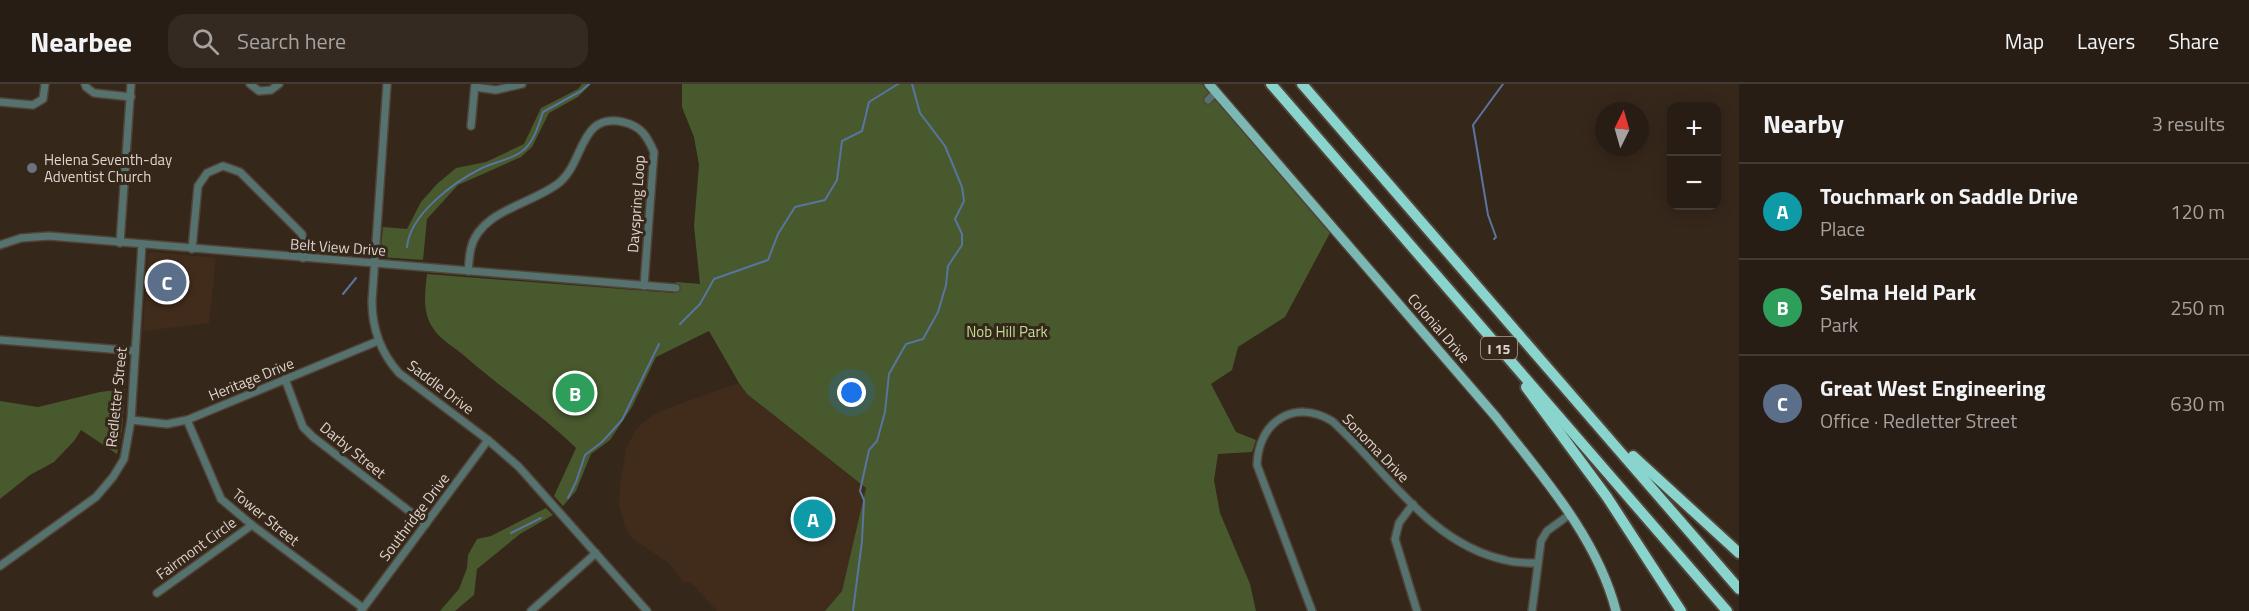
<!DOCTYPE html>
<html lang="en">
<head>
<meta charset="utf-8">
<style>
  :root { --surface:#281d14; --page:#342a22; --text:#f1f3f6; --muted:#a5a2a0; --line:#443b34; --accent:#f39aab }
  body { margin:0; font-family:"Titillium Web",sans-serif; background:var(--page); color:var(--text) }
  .controls { position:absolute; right:18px; top:18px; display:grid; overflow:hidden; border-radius:12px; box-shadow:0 3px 15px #0003 }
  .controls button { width:54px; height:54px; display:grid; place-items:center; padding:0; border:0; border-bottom:2px solid var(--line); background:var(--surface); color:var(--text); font:30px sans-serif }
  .compass { position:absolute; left:1595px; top:18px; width:54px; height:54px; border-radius:50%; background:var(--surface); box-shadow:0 3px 15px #0003; rotate:5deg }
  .you { position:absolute; left:852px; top:309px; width:21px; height:21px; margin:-15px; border:4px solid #fff; border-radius:50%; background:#1a73e8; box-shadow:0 0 0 9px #1a73e833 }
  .badge { display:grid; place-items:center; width:39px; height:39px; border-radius:50%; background:var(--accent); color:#fff; font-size:20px; font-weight:700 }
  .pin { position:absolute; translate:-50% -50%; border:3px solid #fff; box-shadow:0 2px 6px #0006 }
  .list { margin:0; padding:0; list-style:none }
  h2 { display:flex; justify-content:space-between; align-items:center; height:78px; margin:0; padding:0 24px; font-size:26px }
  h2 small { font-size:20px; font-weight:400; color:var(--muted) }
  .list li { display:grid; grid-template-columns:39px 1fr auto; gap:18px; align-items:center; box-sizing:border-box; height:96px; padding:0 24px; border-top:2px solid var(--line) }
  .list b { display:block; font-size:22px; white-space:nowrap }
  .list p { margin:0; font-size:20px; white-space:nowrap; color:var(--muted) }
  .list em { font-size:20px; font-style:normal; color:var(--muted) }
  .icon { flex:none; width:33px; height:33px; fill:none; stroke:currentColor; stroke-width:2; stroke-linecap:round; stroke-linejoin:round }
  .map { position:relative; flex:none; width:1739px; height:527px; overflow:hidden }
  header { display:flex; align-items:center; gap:36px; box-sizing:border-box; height:84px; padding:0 30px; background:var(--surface); border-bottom:2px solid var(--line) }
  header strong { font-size:28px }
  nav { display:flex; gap:33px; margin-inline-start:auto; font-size:21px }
  .search { width:420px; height:54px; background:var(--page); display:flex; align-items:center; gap:15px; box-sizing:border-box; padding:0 21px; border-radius:18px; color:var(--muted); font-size:22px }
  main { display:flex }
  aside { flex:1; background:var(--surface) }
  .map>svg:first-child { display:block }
  .built { fill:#412c1c }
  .green { fill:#48592d }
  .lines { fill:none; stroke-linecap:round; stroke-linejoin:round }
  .stream { stroke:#59759f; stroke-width:2 }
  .minor-casing { stroke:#514337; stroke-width:10 }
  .major-casing { stroke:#514337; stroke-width:12 }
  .highway-casing { stroke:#514337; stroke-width:14 }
  .minor { stroke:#55726f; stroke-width:7 }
  .major { stroke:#7cb8b3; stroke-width:9 }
  .highway { stroke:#8ad4ce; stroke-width:10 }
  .worship-dot { fill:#6b7280; stroke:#36271b; stroke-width:2 }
  .labels { text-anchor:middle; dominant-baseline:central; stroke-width:6; stroke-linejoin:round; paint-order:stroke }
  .shield { fill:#36271b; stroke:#aca097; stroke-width:1.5 }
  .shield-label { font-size:14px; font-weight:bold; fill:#ded4cc }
  .poi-label { font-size:15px; fill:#ded4cc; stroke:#36271b; text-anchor:start }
  .street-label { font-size:15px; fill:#ded4cc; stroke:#36271b }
  .park-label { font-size:15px; fill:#bfdd92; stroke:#36271b }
</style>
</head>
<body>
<header>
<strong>Nearbee</strong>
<div class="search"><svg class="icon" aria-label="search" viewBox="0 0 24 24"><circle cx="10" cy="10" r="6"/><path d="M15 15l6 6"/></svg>Search here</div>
<nav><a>Map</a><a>Layers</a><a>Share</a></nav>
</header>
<main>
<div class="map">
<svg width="1739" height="527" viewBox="0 0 1739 527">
  <rect width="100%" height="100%" fill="#36271b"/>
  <g class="built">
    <polygon points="152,168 216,174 209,239 143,247 148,170"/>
    <polygon points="739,299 747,310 866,404 842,507 825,527 717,527 694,502 689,498 683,499 670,480 633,455 624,441 619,420 620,403 626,365 636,345 653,331 668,324"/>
  </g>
  <g class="green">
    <polygon points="582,0 591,0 578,13 549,29 532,63 521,73 458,101 427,135 423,176 380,173 383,143 407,145 421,118 437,100 456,84 486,78 524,60 541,24 578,5"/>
    <path d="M 682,0 L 1202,0 L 1330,149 L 1285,233 L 1238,263 L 1232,286 L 1211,300 L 1236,348 L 1256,356 L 1252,368 L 1218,370 L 1214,396 L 1220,429 L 1250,500 L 1256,527 L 825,527 L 842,507 L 866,404 L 747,310 L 739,299 L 709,247 L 656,273 L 632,323 L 610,356 L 591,370 L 576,407 L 563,422 L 554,412 L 576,364 C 540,329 498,302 461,269 C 452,262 439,254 433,244 C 422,229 425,207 427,190 L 674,209 L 676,198 L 700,200 L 694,142 L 699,81 L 694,53 L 682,23 Z"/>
    <polygon points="125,305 122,346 117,370 81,346 74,357 54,378 30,391 0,415 0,317 38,323 100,308"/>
    <polygon points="546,424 553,431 520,450 477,485 474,511 455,527 440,527 459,505 467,484 468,471 477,455 491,452"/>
  </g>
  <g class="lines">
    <g class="stream">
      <polyline points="1494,155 1496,153 1488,131 1473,41 1503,0"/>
      <path d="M 407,163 C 410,130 454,98 482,84 C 494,78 510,76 521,68 C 534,59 538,42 543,28 L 581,7 L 589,0"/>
      <polyline points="343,210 356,194"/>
      <polyline points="680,240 700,220 714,195 768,176 778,150 795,123 825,116 837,96 842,57 862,47 869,18 898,0"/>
      <polyline points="568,414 576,398 585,371 602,358 622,336 659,260"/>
      <polyline points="511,449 541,434"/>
      <polyline points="853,527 862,457 864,416 860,407 869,366 877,357 885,328 889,290 906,260 923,255 938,228 946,201 948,182 962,161 962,150 955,135 964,117 962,103 945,62 920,29 912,0"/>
    </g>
    <defs>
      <g id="minor">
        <polyline points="85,0 86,3 94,9 131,13"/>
        <polyline points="250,0 259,7 271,6 279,0"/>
        <path d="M 387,0 L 372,217 C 372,244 381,269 399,289 L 488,356 L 519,383 L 647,527"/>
        <polyline points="475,3 496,6 522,0"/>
        <polyline points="1208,16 1216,8"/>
        <polyline points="0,18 33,21 43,15 45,0"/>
        <polyline points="471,42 475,0"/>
        <polyline points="120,159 131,0"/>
        <polyline points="0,161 21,154 49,152 676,204"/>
        <polyline points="192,165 198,102 207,89 223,82 240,88 302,150 303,174"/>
        <path d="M 468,187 C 469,180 469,172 471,164 C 480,126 534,120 560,98 C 584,78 580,28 623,38 C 641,42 647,52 654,68 L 644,202"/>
        <polyline points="0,256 135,267"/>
        <polyline points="285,295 303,343 313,353 426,440"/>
        <polyline points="131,336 167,340 187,336 378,257"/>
        <polyline points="187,336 221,415 252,441 363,524"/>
        <polyline points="1413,420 1399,439 1395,455 1417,527"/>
        <polyline points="0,482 96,413 113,393 124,375 131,336 142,160"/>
        <polyline points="157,509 252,441"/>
        <polyline points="361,527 488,356"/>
        <polyline points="531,527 596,469"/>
        <path d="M 1312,527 L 1257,381 C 1258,338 1294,314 1332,337 C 1387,386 1428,459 1505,476 C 1515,479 1526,479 1537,479"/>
        <polyline points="1532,527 1541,457 1547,447 1569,431"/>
      </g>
      <path id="major" d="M 1209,0 L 1496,333 C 1542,392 1597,453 1616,527"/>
      <g id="highway">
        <polyline points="1271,0 1727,527"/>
        <polyline points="1302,0 1739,505"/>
        <polyline points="1526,303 1607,413 1681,527"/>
        <polyline points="1633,372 1739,469"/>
      </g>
    </defs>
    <use href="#minor" class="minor-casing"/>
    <use href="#major" class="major-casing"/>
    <use href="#highway" class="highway-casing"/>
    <use href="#minor" class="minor"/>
    <use href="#major" class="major"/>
    <use href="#highway" class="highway"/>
  </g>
  <circle class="worship-dot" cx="32" cy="84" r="6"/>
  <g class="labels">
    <rect class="shield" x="1481" y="253" width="36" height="22" rx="4.5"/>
    <g class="shield-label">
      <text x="1499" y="264">I 15</text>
    </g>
    <g class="poi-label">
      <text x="44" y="75">Helena Seventh-day<tspan x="44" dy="17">Adventist Church</tspan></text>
    </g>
    <g class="street-label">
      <text transform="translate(636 120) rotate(-86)">Dayspring Loop</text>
      <text transform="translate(338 163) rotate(4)">Belt View Drive</text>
      <text transform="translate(1439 244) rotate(49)">Colonial Drive</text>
      <text transform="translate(251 295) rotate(-22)">Heritage Drive</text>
      <text transform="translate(441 303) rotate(37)">Saddle Drive</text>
      <text transform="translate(116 313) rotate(-84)">Redletter Street</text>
      <text transform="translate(1376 364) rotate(46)">Sonoma Drive</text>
      <text transform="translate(353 366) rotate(39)">Darby Street</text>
      <text transform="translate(266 433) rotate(39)">Tower Street</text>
      <text transform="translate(414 433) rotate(-53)">Southridge Drive</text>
      <text transform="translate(196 464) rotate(-36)">Fairmont Circle</text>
    </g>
    <g class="park-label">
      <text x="1007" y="247">Nob Hill Park</text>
    </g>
  </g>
</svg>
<div class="controls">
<button>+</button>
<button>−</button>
</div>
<svg class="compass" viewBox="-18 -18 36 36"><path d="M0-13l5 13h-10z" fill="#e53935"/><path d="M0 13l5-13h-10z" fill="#a5a2a0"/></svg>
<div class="you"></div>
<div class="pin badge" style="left:813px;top:435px;background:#0f9aa8">A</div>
<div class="pin badge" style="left:575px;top:309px;background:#2e9e5b">B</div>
<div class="pin badge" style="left:167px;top:198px;background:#5c6f8a">C</div>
</div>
<aside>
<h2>Nearby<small>3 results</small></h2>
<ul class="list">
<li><span class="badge" style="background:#0f9aa8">A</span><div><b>Touchmark on Saddle Drive</b><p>Place</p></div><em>120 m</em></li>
<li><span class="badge" style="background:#2e9e5b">B</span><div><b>Selma Held Park</b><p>Park</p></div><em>250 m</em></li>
<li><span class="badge" style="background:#5c6f8a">C</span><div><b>Great West Engineering</b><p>Office · Redletter Street</p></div><em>630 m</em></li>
</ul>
</aside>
</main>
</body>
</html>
